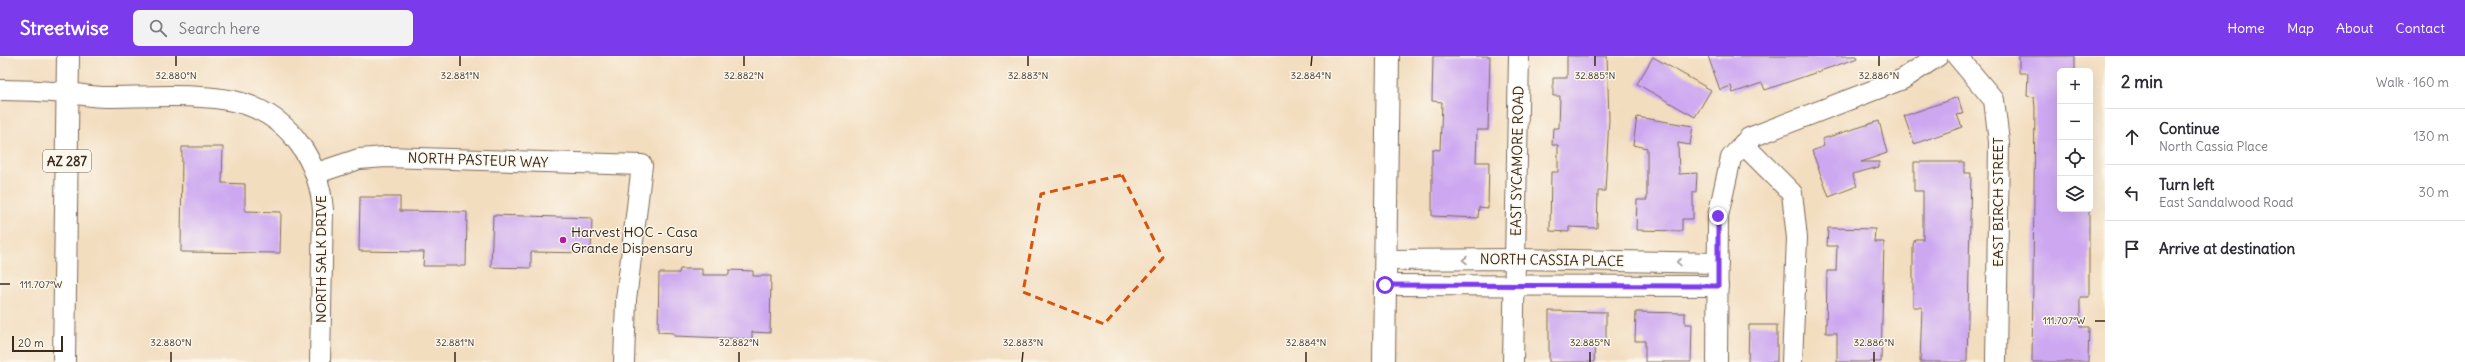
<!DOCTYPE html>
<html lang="en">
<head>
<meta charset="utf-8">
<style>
  :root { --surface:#fff; --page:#f2f2f3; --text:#2b2b33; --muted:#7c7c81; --line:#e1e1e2; --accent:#7c3aed }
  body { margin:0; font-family:Delius,sans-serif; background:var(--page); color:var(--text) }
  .controls { position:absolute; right:12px; top:12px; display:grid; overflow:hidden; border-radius:6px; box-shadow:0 4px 16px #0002 }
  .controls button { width:36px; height:36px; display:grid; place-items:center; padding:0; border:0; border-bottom:1px solid var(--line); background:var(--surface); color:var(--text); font:20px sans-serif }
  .scale { position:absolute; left:12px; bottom:10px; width:51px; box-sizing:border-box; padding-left:4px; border:2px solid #3b2a1e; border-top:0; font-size:11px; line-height:14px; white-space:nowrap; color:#3b2a1e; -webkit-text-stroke:3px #fbf7ec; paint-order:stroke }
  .stop { position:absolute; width:12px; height:12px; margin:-9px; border:3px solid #7c3aed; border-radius:50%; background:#fff }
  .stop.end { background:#7c3aed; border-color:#fff; box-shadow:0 1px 4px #0008 }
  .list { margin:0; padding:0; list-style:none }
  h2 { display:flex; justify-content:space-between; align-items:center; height:52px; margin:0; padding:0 16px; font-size:17px }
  h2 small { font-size:13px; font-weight:400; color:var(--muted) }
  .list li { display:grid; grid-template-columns:26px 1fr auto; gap:12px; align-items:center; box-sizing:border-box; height:56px; padding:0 16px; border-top:1px solid var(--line) }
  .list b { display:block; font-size:15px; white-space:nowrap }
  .list p { margin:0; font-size:13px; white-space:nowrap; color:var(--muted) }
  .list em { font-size:13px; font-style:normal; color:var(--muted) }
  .icon { flex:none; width:22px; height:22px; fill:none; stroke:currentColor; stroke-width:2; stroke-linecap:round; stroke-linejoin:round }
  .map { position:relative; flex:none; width:2105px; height:306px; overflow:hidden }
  header { display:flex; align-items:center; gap:24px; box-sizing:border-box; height:56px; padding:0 20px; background:var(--accent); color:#fff }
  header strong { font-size:19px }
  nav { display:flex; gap:22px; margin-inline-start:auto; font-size:14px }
  .search { width:280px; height:36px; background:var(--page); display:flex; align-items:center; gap:10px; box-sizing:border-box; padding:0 14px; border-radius:6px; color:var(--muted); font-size:15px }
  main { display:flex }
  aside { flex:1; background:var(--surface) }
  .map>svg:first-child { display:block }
  .building { fill:#cda8f1 }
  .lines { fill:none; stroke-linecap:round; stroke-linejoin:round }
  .minor-casing { stroke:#7b6956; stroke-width:22 }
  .tertiary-casing { stroke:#7b6956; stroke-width:24 }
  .primary-casing { stroke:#7b6956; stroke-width:24 }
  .minor { stroke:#fff; stroke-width:20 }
  .tertiary { stroke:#fff; stroke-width:22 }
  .primary { stroke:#fff; stroke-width:22 }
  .oneway { stroke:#a79f9a }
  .route { stroke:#7c3aed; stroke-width:5 }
  .marked { fill:none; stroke:#d7540e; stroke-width:3; stroke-dasharray:8 5; stroke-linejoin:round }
  .ticks { fill:none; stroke:#3b2a1e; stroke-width:1.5 }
  .poi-dot { fill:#b5179e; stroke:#fbf7ec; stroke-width:1.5 }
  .labels { text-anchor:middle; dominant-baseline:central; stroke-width:3; stroke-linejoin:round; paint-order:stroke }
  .shield { fill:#fbf7ec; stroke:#75685c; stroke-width:1 }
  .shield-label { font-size:13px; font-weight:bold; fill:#3b2a1e }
  .street-label { font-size:14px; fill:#3b2a1e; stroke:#fbf7ec }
  .poi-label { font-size:14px; fill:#3b2a1e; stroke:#fbf7ec; text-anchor:start }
  .ticks-label { font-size:10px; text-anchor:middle; fill:#3b2a1e; stroke:#fbf7ec; stroke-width:3; stroke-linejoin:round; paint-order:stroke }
</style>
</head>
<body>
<header>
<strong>Streetwise</strong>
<div class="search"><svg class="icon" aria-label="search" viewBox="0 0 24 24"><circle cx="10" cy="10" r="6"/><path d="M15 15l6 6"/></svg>Search here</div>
<nav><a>Home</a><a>Map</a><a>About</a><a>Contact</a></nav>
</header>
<main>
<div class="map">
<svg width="2105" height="306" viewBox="0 0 2105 306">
  <rect width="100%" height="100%" fill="#fbf7ec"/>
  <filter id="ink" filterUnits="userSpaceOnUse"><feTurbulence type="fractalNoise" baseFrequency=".025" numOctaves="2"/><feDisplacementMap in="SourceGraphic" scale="8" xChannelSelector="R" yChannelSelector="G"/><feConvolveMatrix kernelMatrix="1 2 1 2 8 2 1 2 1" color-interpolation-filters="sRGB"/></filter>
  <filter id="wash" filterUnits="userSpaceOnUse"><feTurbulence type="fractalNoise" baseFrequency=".012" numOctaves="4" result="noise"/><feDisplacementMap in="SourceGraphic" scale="16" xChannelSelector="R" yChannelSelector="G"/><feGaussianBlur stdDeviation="0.9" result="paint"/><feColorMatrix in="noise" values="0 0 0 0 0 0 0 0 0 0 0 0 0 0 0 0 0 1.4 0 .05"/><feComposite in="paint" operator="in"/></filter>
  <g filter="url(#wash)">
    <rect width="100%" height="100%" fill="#f3ddbf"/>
    <g id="blocks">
      <g class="building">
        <polygon points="1433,0 1490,0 1488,74 1477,74 1476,106 1489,106 1488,152 1479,151 1478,162 1432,160 1432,93 1440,94 1442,46 1432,45"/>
        <polygon points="1567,0 1607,0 1609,63 1605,135 1598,135 1597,172 1569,171 1569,176 1550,175 1551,116 1558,116 1558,89 1552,89 1553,72 1559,72 1560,40 1553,40 1553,22 1567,22"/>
        <polygon points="1708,0 1857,0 1858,2 1765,34 1762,27 1733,37 1731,30 1720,34"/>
        <polygon points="2019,0 2075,0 2075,15 2060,15 2060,153 2089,153 2089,241 2080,241 2080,271 2089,271 2088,306 2032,306 2035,52 2034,41 2027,40 2028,17 2019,17"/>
        <polygon points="1653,1 1711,34 1695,61 1637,28"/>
        <polygon points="1958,41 1963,58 1957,59 1962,71 1914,88 1904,60"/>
        <polygon points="1637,61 1693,70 1690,89 1678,87 1679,118 1697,117 1696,136 1693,136 1693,163 1682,163 1682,175 1636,174 1637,144 1647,144 1647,92 1633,89"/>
        <polygon points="1879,65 1887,97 1861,106 1879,106 1879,111 1852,118 1857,130 1829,141 1812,95 1824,90 1822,83"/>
        <polygon points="182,91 223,91 222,127 245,128 245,155 281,156 280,197 181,196"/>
        <polygon points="1914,106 1964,106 1964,117 1971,117 1967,306 1920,306 1922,251 1913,251 1913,189 1915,183 1923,183 1923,135 1914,135"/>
        <polygon points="360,141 400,141 400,155 467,156 466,210 423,210 424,196 359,195"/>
        <polygon points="493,159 592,162 591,197 531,196 531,212 491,211"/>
        <polygon points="1828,172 1875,173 1874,186 1884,186 1881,306 1837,306 1837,277 1826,277 1827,215 1836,215 1837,190 1827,190"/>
        <polygon points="680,213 702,213 702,219 729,219 729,214 753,215 753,220 771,220 770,277 752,276 752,283 674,280 674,277 658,276 659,217 679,217"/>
        <polygon points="1549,255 1606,256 1606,285 1595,285 1594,306 1549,306"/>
        <polygon points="1636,256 1685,257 1685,268 1692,268 1691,306 1645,306 1645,285 1635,285"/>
        <polygon points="1749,269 1777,269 1777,306 1748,306"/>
      </g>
    </g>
  </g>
  <g filter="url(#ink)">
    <use href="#blocks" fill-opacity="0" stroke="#7b6956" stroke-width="1"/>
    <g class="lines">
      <defs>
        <g id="minor">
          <polyline points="1957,0 1994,44 1999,86 1996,306"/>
          <path d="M 0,34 C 22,34 45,35 67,37 C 80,38 93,41 106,41 C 146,41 208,36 245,48 C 293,64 319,107 323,154 L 320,306"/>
          <polyline points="1743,88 1792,137 1797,182 1792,306"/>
          <polyline points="317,117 359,103 386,101 642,109 626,244 624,306"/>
          <polyline points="1386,204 1516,203 1718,207"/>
          <polyline points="1385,229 1718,230"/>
          <polyline points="1513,306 1519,0"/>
          <polyline points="1717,306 1718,160 1731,102 1749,82 1903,23 1938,0"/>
        </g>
        <polyline id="tertiary" points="1384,306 1388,0"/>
        <polyline id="primary" points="64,306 68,0"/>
      </defs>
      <use href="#minor" class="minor-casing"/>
      <use href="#tertiary" class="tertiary-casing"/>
      <use href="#primary" class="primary-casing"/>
      <use href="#minor" class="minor"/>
      <use href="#tertiary" class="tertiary"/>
      <use href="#primary" class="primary"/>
    </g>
    <defs><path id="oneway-chevron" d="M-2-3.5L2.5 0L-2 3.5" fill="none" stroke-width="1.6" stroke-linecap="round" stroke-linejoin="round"/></defs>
    <g class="oneway">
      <use href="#oneway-chevron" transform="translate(1465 204) rotate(180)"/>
      <use href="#oneway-chevron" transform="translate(1679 206) rotate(-179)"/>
    </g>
  </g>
  <g class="lines" filter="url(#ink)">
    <polyline class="route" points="1385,229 1718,230 1718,160"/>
  </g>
  <path class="marked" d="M 1122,119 L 1163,202 L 1104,268 L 1023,236 L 1041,138 Z"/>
  <path class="ticks" d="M 176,10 L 176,0M 460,10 L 460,0M 744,10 L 744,0M 1028,10 L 1028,0M 1311,10 L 1312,0M 1595,10 L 1595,0M 1879,10 L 1879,0M 0,228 L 10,228M 2095,265 L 2105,265M 171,306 L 171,296M 455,306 L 455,296M 739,306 L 739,296M 1022,306 L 1023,296M 1306,306 L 1306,296M 1590,306 L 1590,296M 1874,306 L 1874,296"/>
  <circle class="poi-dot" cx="563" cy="184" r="4"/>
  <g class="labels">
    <rect class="shield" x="43" y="94" width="48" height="22" rx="3"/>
    <g class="shield-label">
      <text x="67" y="105">AZ 287</text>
    </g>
    <g class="street-label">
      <text transform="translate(478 104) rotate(2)">NORTH PASTEUR WAY</text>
      <text transform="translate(1517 105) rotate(-89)">EAST SYCAMORE ROAD</text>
      <text transform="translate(1998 146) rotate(-90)">EAST BIRCH STREET</text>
      <text transform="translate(321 203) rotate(-90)">NORTH SALK DRIVE</text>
      <text transform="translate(1552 204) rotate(1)">NORTH CASSIA PLACE</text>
    </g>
    <g class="poi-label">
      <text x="571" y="176">Harvest HOC - Casa<tspan x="571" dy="16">Grande Dispensary</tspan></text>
    </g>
  </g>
  <g class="ticks-label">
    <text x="176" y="23">32.880°N</text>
    <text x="460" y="23">32.881°N</text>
    <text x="744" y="23">32.882°N</text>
    <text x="1028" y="23">32.883°N</text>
    <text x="1311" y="23">32.884°N</text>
    <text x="1595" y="23">32.885°N</text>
    <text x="1879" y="23">32.886°N</text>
    <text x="41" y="232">111.707°W</text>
    <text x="2064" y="268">111.707°W</text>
    <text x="171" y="290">32.880°N</text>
    <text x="455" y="290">32.881°N</text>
    <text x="739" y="290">32.882°N</text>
    <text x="1023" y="290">32.883°N</text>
    <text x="1306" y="290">32.884°N</text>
    <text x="1590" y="290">32.885°N</text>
    <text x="1874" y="290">32.886°N</text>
  </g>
</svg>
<div class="controls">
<button>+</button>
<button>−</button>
<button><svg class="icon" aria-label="locate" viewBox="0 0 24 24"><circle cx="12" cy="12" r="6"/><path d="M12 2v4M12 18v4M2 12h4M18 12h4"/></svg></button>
<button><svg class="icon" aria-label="layers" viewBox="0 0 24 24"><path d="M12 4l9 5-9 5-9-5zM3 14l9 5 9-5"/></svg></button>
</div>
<div class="scale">20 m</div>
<div class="stop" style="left:1385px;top:229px"></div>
<div class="stop end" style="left:1718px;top:160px"></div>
</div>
<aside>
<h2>2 min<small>Walk · 160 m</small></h2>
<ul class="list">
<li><svg class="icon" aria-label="ahead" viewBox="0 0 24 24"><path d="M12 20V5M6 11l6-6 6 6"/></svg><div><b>Continue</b><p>North Cassia Place</p></div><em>130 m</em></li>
<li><svg class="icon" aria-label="left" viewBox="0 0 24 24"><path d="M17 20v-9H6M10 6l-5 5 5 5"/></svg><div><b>Turn left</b><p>East Sandalwood Road</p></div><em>30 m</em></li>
<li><svg class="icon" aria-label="arrive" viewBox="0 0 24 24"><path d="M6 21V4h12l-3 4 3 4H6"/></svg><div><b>Arrive at destination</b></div></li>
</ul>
</aside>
</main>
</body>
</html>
